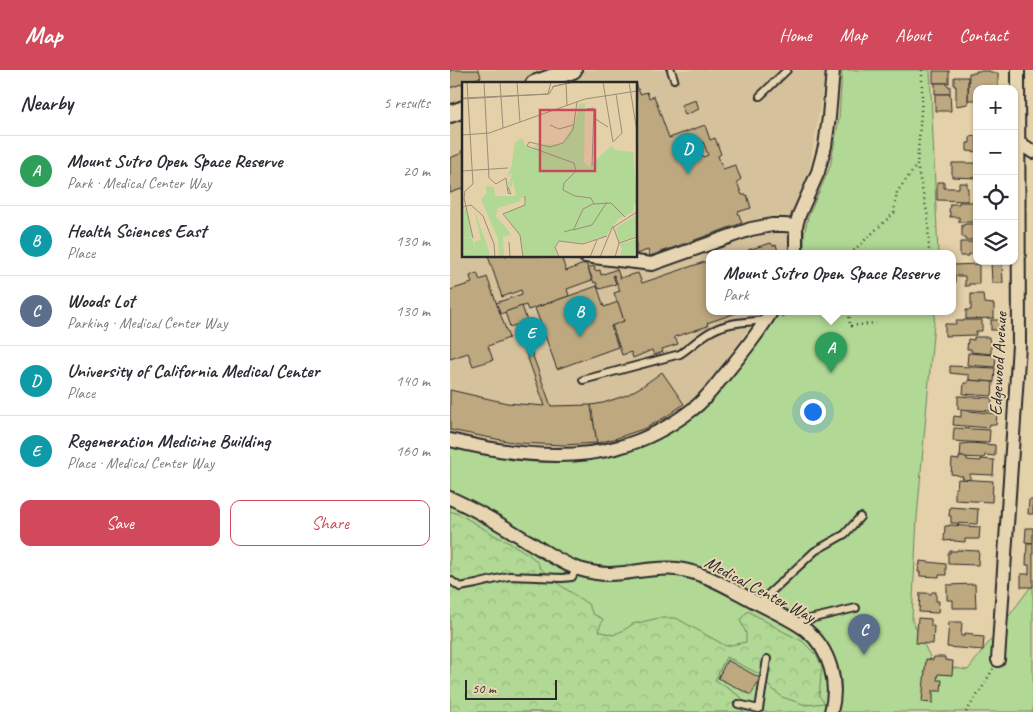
<!DOCTYPE html>
<html lang="en">
<head>
<meta charset="utf-8">
<style>
  :root { --surface:#fff; --page:#f2f2f3; --text:#2b2b33; --muted:#7c7c81; --line:#e1e1e2; --accent:#d1495b }
  body { margin:0; font-family:Caveat,sans-serif; background:var(--page); color:var(--text) }
  .controls { position:absolute; right:15px; top:15px; display:grid; overflow:hidden; border-radius:10px; box-shadow:0 1px 4px #0004 }
  .controls button { width:45px; height:45px; display:grid; place-items:center; padding:0; border:0; border-bottom:1px solid var(--line); background:var(--surface); color:var(--text); font:25px sans-serif }
  .scale { position:absolute; left:15px; bottom:12px; width:92px; box-sizing:border-box; padding-left:5px; border:2px solid #2b2b2b; border-top:0; font-size:14px; line-height:18px; white-space:nowrap; color:#2b2b2b; -webkit-text-stroke:4px #e7d5b2; paint-order:stroke }
  .you { position:absolute; left:362px; top:341px; width:18px; height:18px; margin:-12px; border:4px solid #fff; border-radius:50%; background:#1a73e8; box-shadow:0 0 0 8px #1a73e833 }
  .badge { display:grid; place-items:center; width:32px; height:32px; border-radius:50%; background:var(--accent); color:#fff; font-size:16px; font-weight:700 }
  .pin { position:absolute; translate:-50% -41px; filter:drop-shadow(0 1px 2px #0008) }
  .pin::after { content:''; position:absolute; top:26px; width:18px; height:15px; background:inherit; clip-path:polygon(0 0,100% 0,50% 100%) }
  .popup { position:absolute; left:256px; top:180px; width:250px; height:65px; box-sizing:border-box; display:grid; place-content:center; border-radius:10px; background:var(--surface); filter:drop-shadow(0 1px 4px #0005); font-size:16px; white-space:nowrap; color:var(--muted) }
  .popup b { font-size:19px; color:var(--text) }
  .popup::after { content:''; position:absolute; left:50%; top:100%; margin-left:-10px; border:10px solid transparent; border-top-color:var(--surface) }
  .list { margin:0; padding:0; list-style:none }
  h2 { display:flex; justify-content:space-between; align-items:center; height:65px; margin:0; padding:0 20px; font-size:21px }
  h2 small { font-size:16px; font-weight:400; color:var(--muted) }
  .list li { display:grid; grid-template-columns:32px 1fr auto; gap:15px; align-items:center; box-sizing:border-box; height:70px; padding:0 20px; border-top:1px solid var(--line) }
  .list b { display:block; font-size:19px; white-space:nowrap }
  .list p { margin:0; font-size:16px; white-space:nowrap; color:var(--muted) }
  .list em { font-size:16px; font-style:normal; color:var(--muted) }
  .actions { display:flex; gap:10px; padding:15px 20px }
  .actions a { flex:1; padding:11px 0; border:1px solid var(--accent); border-radius:10px; text-align:center; font-size:18px; color:var(--accent) }
  .actions .main { background:var(--accent); color:#fff }
  .icon { flex:none; width:28px; height:28px; fill:none; stroke:currentColor; stroke-width:2; stroke-linecap:round; stroke-linejoin:round }
  .map { position:relative; flex:none; width:583px; height:642px; overflow:hidden }
  header { display:flex; align-items:center; gap:30px; box-sizing:border-box; height:70px; padding:0 25px; background:var(--accent); color:#fff }
  header strong { font-size:24px }
  nav { display:flex; gap:28px; margin-inline-start:auto; font-size:18px }
  main { display:flex }
  aside { flex:1; background:var(--surface) }
  .map>svg:first-child { display:block }
  .built { fill:#d5c19b; fill-rule:evenodd }
  .green { fill:#b1d894; stroke:#6e8260 }
  .forest { fill:url(#forest-crowns); stroke:#6e8260 }
  .building { fill:#bda880; stroke:#2b2b2b; fill-rule:evenodd }
  .lines { fill:none; stroke-linecap:round; stroke-linejoin:round }
  .service-casing { stroke:#2b2b2b; stroke-width:10 }
  .minor-casing { stroke:#2b2b2b; stroke-width:16 }
  .tertiary-casing { stroke:#2b2b2b; stroke-width:20 }
  .path { stroke:#2b2b2b; stroke-width:2.5; stroke-dasharray:1 4; stroke-linecap:butt }
  .service { stroke:#e7d5b2; stroke-width:6 }
  .minor { stroke:#e7d5b2; stroke-width:12 }
  .tertiary { stroke:#e7d5b2; stroke-width:16 }
  .labels { text-anchor:middle; dominant-baseline:central; stroke-width:4; stroke-linejoin:round; paint-order:stroke }
  .street-label { font-size:18px; fill:#2b2b2b; stroke:#e7d5b2 }
  .inset-road { fill:none; stroke:#9a8e77; stroke-width:1 }
  .view { fill:#c94859; fill-opacity:0.15; stroke:#c94859; stroke-width:2.5 }
  .inset-edge { fill:none; stroke:#2b2b2b; stroke-width:2.5 }
</style>
</head>
<body>
<header>
<strong>Map</strong>
<nav><a>Home</a><a>Map</a><a>About</a><a>Contact</a></nav>
</header>
<main>
<aside>
<h2>Nearby<small>5 results</small></h2>
<ul class="list">
<li><span class="badge" style="background:#2e9e5b">A</span><div><b>Mount Sutro Open Space Reserve</b><p>Park · Medical Center Way</p></div><em>20 m</em></li>
<li><span class="badge" style="background:#0f9aa8">B</span><div><b>Health Sciences East</b><p>Place</p></div><em>130 m</em></li>
<li><span class="badge" style="background:#5c6f8a">C</span><div><b>Woods Lot</b><p>Parking · Medical Center Way</p></div><em>130 m</em></li>
<li><span class="badge" style="background:#0f9aa8">D</span><div><b>University of California Medical Center</b><p>Place</p></div><em>140 m</em></li>
<li><span class="badge" style="background:#0f9aa8">E</span><div><b>Regeneration Medicine Building</b><p>Place · Medical Center Way</p></div><em>160 m</em></li>
</ul>
<div class="actions"><a class="main">Save</a><a>Share</a></div>
</aside>
<div class="map">
<svg width="583" height="642" viewBox="0 0 583 642">
  <defs>
    <pattern id="forest-crowns" width="20" height="18" patternUnits="userSpaceOnUse" patternTransform="scale(1.25)"><rect width="20" height="18" fill="#b1d894"/><path d="M2 6a3 3 0 1 1 6 0M12 15a3 3 0 1 1 6 0" fill="none" stroke="#98ba80"/></pattern>
  </defs>
  <rect width="100%" height="100%" fill="#e4d0a9"/>
  <filter id="ink" filterUnits="userSpaceOnUse"><feTurbulence type="fractalNoise" baseFrequency=".02" numOctaves="2"/><feDisplacementMap in="SourceGraphic" scale="10" xChannelSelector="R" yChannelSelector="G"/><feConvolveMatrix kernelMatrix="1 2 1 2 8 2 1 2 1" color-interpolation-filters="sRGB"/></filter>
  <g filter="url(#ink)">
    <path class="built" d="M 0,0 L 376,0 L 349,164 L 341,184 L 260,184 L 260,242 L 310,242 L 290,271 L 234,346 L 156,380 L 91,384 L 0,369 ZM 14,14 L 186,14 L 186,186 L 14,186 Z"/>
    <g class="green">
      <polygon points="392,0 480,0 488,184 354,184 354,165 358,147 380,97 389,48"/>
      <polygon points="328,242 485,242 467,447 462,550 484,595 518,600 583,514 583,642 0,642 0,375 122,387 232,354 302,277"/>
    </g>
    <path class="forest" d="M 0,441 C 15,446 27,455 41,463 C 53,471 87,484 90,498 L 110,515 L 138,534 L 143,544 L 153,549 L 148,561 L 163,565 L 174,560 L 183,554 L 209,548 L 226,548 L 276,576 L 296,572 L 296,563 L 290,550 L 298,541 L 334,562 L 352,571 L 367,586 L 372,596 L 369,626 L 375,633 L 356,635 L 332,627 L 318,615 L 313,606 L 276,587 L 265,610 L 291,627 L 293,642 L 0,642 Z"/>
    <g class="building">
      <polygon points="0,0 29,0 31,7 0,18"/>
      <rect x="483" y="1" width="16" height="12"/>
      <polygon points="526,1 540,1 540,3 548,3 548,19 537,19 537,16 529,16 529,19 527,19 527,30 518,30 519,3 526,3"/>
      <polygon points="504,7 518,7 518,34 506,36 506,16 504,16"/>
      <polygon points="485,13 497,13 497,16 500,16 500,24 485,24"/>
      <path d="M 186,14 L 190,24 L 197,22 L 199,28 L 204,26 L 219,68 L 255,55 L 260,70 L 265,68 L 271,84 L 268,86 L 273,99 L 285,95 L 291,109 L 287,112 L 292,125 L 297,125 L 301,138 L 288,142 L 292,153 L 200,186 L 198,180 L 186,184 ZM 253,72 L 258,85 L 253,87 L 252,84 L 249,85 L 247,81 L 240,88 L 233,91 L 229,81 Z"/>
      <polygon points="485,24 500,24 501,41 485,41"/>
      <polygon points="246,30 249,39 235,45 231,35"/>
      <polygon points="525,66 527,66 527,82 517,81 517,73 520,73 520,67"/>
      <polygon points="11,81 13,81 14,82 14,118 0,123 0,88 12,83"/>
      <polygon points="502,93 527,93 527,108 502,107"/>
      <polygon points="487,112 494,112 494,118 509,118 509,113 517,113 517,118 518,118 518,131 487,130"/>
      <polygon points="509,132 527,132 527,152 509,152 509,147 500,147 500,142 499,142 500,134 509,134"/>
      <polygon points="515,154 527,154 527,170 515,170 515,167 512,167 512,155 515,155"/>
      <polygon points="525,171 527,171 527,188 525,188 525,184 519,184 519,186 510,186 510,172 525,172"/>
      <polygon points="321,173 323,176 326,175 328,181 325,182 326,184 300,184 298,180"/>
      <polygon points="38,186 111,186 116,201 136,193 142,210 117,219 119,226 78,240 76,235 50,244 46,233 72,224 72,223 71,220 52,227"/>
      <polygon points="260,190 260,242 289,242 257,253 258,256 224,267 225,269 226,269 228,274 212,279 213,282 204,285 202,280 183,288 181,282 172,285 162,255 174,251 164,223 170,221 164,205 163,205 166,214 150,219 150,218 149,219 146,212 144,213 138,198 144,196 145,201 150,200 151,205 167,199 170,208 188,203 192,213"/>
      <polygon points="541,191 552,191 553,213 542,213"/>
      <polygon points="529,194 529,214 519,214 519,216 515,216 515,206 505,206 505,214 502,214 502,195"/>
      <polygon points="27,203 30,210 37,207 59,268 38,276 43,290 23,296 18,283 0,289 0,220 22,213 20,206"/>
      <polygon points="147,216 154,237 168,232 174,251 161,256 168,277 107,299 85,238"/>
      <polygon points="521,224 533,224 534,233 544,234 544,248 516,249 516,240 521,240"/>
      <polygon points="72,236 77,251 71,253 101,336 141,335 147,373 114,375 68,373 46,369 0,360 0,320 57,333 95,336 66,255 60,257 55,242"/>
      <polygon points="514,250 532,250 532,261 526,261 526,265 495,266 495,254 506,254 506,251 514,251"/>
      <rect x="541" y="250" width="12" height="10"/>
      <polygon points="524,267 539,267 539,270 541,271 541,284 521,282 521,279 517,279 518,269 524,270"/>
      <polygon points="518,283 546,285 545,297 517,295"/>
      <polygon points="500,296 545,298 544,312 519,310 519,305 500,303"/>
      <polygon points="212,302 234,334 217,346 196,358 164,369 147,373 141,335 153,333 177,325 194,315"/>
      <polygon points="518,310 543,312 542,326 513,324 514,313 518,313"/>
      <polygon points="508,326 542,328 541,341 508,339"/>
      <polygon points="511,340 547,344 546,355 540,354 539,358 503,355 504,346 511,347"/>
      <polygon points="504,358 540,360 539,372 535,372 535,373 503,371"/>
      <polygon points="521,373 545,375 545,386 535,385 534,388 510,387 511,374"/>
      <polygon points="509,387 517,387 517,390 531,391 531,389 544,390 543,405 520,404 520,410 512,409 513,406 508,406 508,405 501,404 502,389 509,390"/>
      <polygon points="508,409 543,411 542,432 505,430 505,418 507,418"/>
      <polygon points="579,430 583,430 583,444 578,444"/>
      <polygon points="500,437 528,439 527,454 501,453 501,446 499,446"/>
      <polygon points="499,455 530,457 529,469 515,469 515,472 504,471 504,470 494,471 495,456 499,456"/>
      <polygon points="576,458 583,458 583,473 575,472"/>
      <polygon points="577,473 583,473 583,517 571,517 571,504 579,504 579,495 576,495"/>
      <polygon points="507,480 529,481 528,495 498,494 498,483 500,483 500,481 507,481"/>
      <polygon points="470,491 496,494 496,505 489,505 489,507 470,506 470,502 468,502 469,495 470,495"/>
      <polygon points="525,514 526,538 503,538 503,530 497,530 497,515"/>
      <polygon points="482,522 486,522 486,531 489,531 488,543 469,542 470,523 477,523 480,525"/>
      <polygon points="468,548 481,549 481,556 484,556 483,574 466,573"/>
      <polygon points="499,552 512,552 511,566 515,566 515,563 523,564 523,566 534,567 533,580 497,577"/>
      <polygon points="484,587 495,587 495,590 503,591 502,605 488,604 487,610 492,610 491,621 482,621 482,623 483,623 483,633 472,632 476,589 483,590"/>
      <polygon points="277,590 310,608 301,625 268,608"/>
    </g>
    <g class="lines">
      <defs>
        <g id="service">
          <polyline points="221,0 224,9"/>
          <polyline points="310,26 337,0"/>
          <path d="M 133,310 L 230,284 C 241,277 250,267 262,261 C 278,252 296,252 315,250"/>
          <polyline points="0,510 10,517 26,514 59,506 112,508 122,507 127,498"/>
          <polyline points="309,533 365,481 395,464 410,447"/>
          <polyline points="347,553 351,551 406,538"/>
          <polyline points="288,634 309,639 317,589"/>
        </g>
        <g id="minor">
          <polyline points="568,72 583,82"/>
          <polyline points="346,184 346,156 349,145 368,102 375,76 379,47 383,0"/>
          <polyline points="135,186 202,194 301,159 322,155 334,155 346,156"/>
          <path d="M 0,370 C 52,383 117,392 169,377 C 196,370 221,356 243,339 C 254,331 263,319 271,309 C 289,287 307,266 321,242"/>
          <path d="M 0,428 C 27,440 52,455 76,470 C 93,480 110,493 129,499 C 139,502 149,504 159,504 C 182,504 204,496 227,499 C 253,502 277,517 300,529 C 318,539 340,548 356,560 C 380,579 389,613 381,642"/>
          <polyline points="548,590 569,275 568,0"/>
        </g>
        <g id="tertiary">
          <polyline points="84,14 123,0"/>
          <polyline points="0,44 14,39"/>
        </g>
      </defs>
      <use href="#service" class="service-casing"/>
      <use href="#minor" class="minor-casing"/>
      <use href="#tertiary" class="tertiary-casing"/>
      <g class="path">
        <polyline points="472,0 472,28 467,95 478,147 479,184"/>
        <polyline points="400,184 444,143 447,122 467,95"/>
        <polyline points="399,242 400,256 426,253"/>
        <polyline points="332,246 333,247 338,242"/>
        <polyline points="516,642 532,618 543,599"/>
      </g>
      <use href="#service" class="service"/>
      <use href="#minor" class="minor"/>
      <use href="#tertiary" class="tertiary"/>
    </g>
  </g>
  <g class="labels">
    <g class="street-label">
      <text transform="translate(548 294) rotate(-87)">Edgewood Avenue</text>
      <text transform="translate(310 519) rotate(28)">Medical Center Way</text>
    </g>
  </g>
  <g transform="translate(12 12)">
    <rect width="175" height="175" fill="#e4d0a9"/>
    <path d="M 123,21 L 122,80 L 127,85 L 149,64 L 153,68 L 171,70 L 175,122 L 171,123 L 171,130 L 156,137 L 143,155 L 96,159 L 93,163 L 95,175 L 61,175 L 59,155 L 42,131 L 64,123 L 64,117 L 58,114 L 59,119 L 36,126 L 34,134 L 49,152 L 41,155 L 42,175 L 37,175 L 36,157 L 19,117 L 24,112 L 24,104 L 32,105 L 33,114 L 54,114 L 49,89 L 53,61 L 60,56 L 65,66 L 72,68 L 73,63 L 100,62 L 114,38 L 117,22 ZM 0,127 L 5,127 L 10,155 L 0,156 Z" fill="#b1d894"/>
    <path d="M 60,57 L 65,65 L 80,71 L 92,82 L 104,83 L 106,80 L 112,83 L 114,88 L 103,86 L 106,91 L 100,109 L 113,118 L 127,117 L 130,121 L 121,126 L 111,147 L 88,149 L 84,152 L 110,150 L 110,156 L 118,156 L 131,145 L 128,150 L 135,150 L 134,157 L 120,161 L 96,158 L 92,165 L 95,175 L 62,175 L 59,155 L 42,131 L 65,122 L 64,115 L 41,119 L 30,116 L 58,114 L 51,98 L 49,106 L 46,102 L 52,89 L 45,95 L 53,76 L 55,59 ZM 12,127 L 26,166 L 28,175 L 0,175 L 0,170 L 13,168 L 12,160 L 19,158 ZM 174,133 L 175,154 L 157,160 L 154,146 ZM 175,157 L 172,175 L 158,175 L 160,166 L 157,162 Z" fill="#b1d894"/>
    <path d="M 0,156 L 10,156 L 13,168 L 0,169 Z" fill="#b1d894"/>
    <path class="inset-road" d="M 5,0 L 11,102 L 3,109 L 2,116 L 11,156M 22,0 L 27,96 L 34,102 L 44,96 L 46,111 L 49,112 L 46,105M 38,0 L 41,46M 55,0 L 58,40M 141,0 L 151,60 L 160,51 L 154,12M 167,0 L 175,50M 104,1 L 105,23M 90,5 L 111,0M 0,16 L 86,12 L 89,0M 0,17 L 87,12 L 92,4 L 113,0M 115,20 L 111,48 L 101,61 L 88,65 L 67,60 L 65,64 L 112,81 L 114,89 L 102,101 L 101,108 L 113,114 L 129,116 L 132,122M 124,27 L 132,26 L 130,84M 132,36 L 146,45M 88,43 L 97,47 L 111,43M 0,53 L 27,51 L 123,17 L 175,9M 0,89 L 46,86M 0,125 L 9,123 L 21,134 L 32,162 L 33,175M 151,144 L 157,161 L 153,175M 111,148 L 130,143 L 145,120M 102,150 L 112,147 L 121,127 L 131,122 L 149,121 L 163,135M 47,160 L 48,175M 157,161 L 175,155M 61,175 L 58,153 L 41,132 L 63,123 L 63,114M 97,175 L 93,165 L 97,159 L 121,162 L 145,154M 128,175 L 135,158M 138,175 L 150,146 L 175,130"/>
    <path class="view" d="M 78,28 L 133,28 L 133,89 L 78,89 Z"/>
    <rect width="175" height="175" class="inset-edge"/>
  </g>
</svg>
<div class="controls">
<button>+</button>
<button>−</button>
<button><svg class="icon" aria-label="locate" viewBox="0 0 24 24"><circle cx="12" cy="12" r="6"/><path d="M12 2v4M12 18v4M2 12h4M18 12h4"/></svg></button>
<button><svg class="icon" aria-label="layers" viewBox="0 0 24 24"><path d="M12 4l9 5-9 5-9-5zM3 14l9 5 9-5"/></svg></button>
</div>
<div class="scale">50 m</div>
<div class="you"></div>
<div class="pin badge" style="left:381px;top:303px;background:#2e9e5b">A</div>
<div class="popup"><b>Mount Sutro Open Space Reserve</b>Park</div>
<div class="pin badge" style="left:130px;top:267px;background:#0f9aa8">B</div>
<div class="pin badge" style="left:414px;top:585px;background:#5c6f8a">C</div>
<div class="pin badge" style="left:238px;top:104px;background:#0f9aa8">D</div>
<div class="pin badge" style="left:81px;top:288px;background:#0f9aa8">E</div>
</div>
</main>
</body>
</html>
